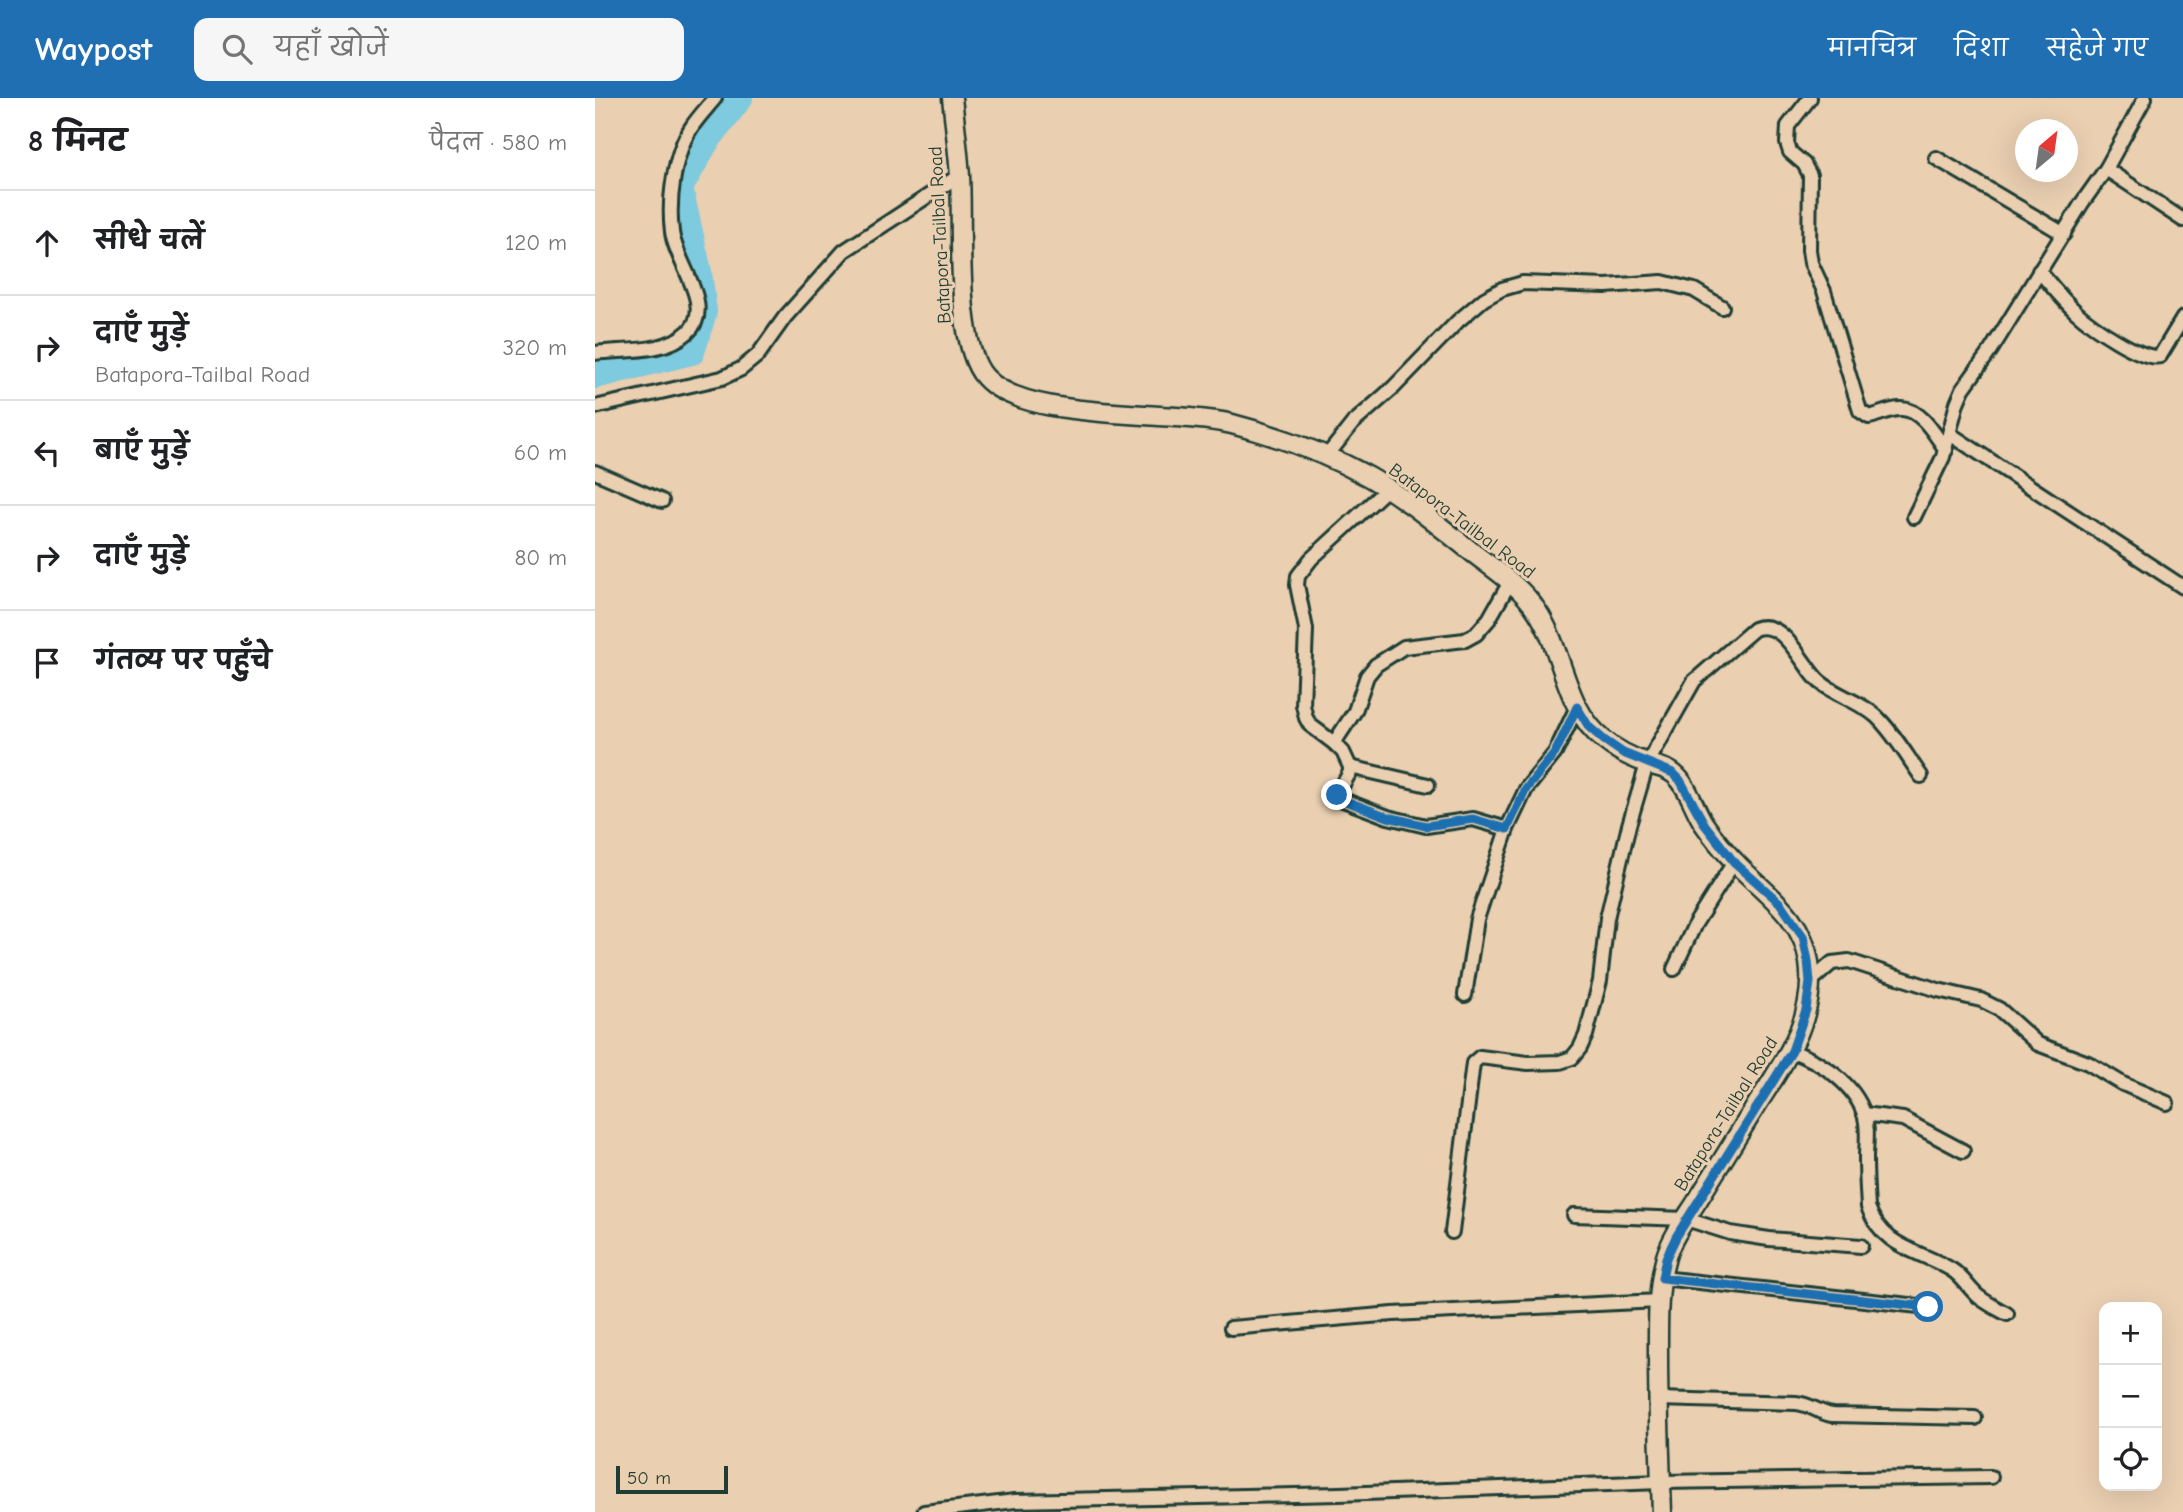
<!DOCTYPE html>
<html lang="hi">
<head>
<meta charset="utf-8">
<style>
  :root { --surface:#fff; --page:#f6f6f6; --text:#202124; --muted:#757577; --line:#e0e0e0; --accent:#1f6fb2 }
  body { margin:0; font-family:"Comic Neue","Playpen Sans Deva",sans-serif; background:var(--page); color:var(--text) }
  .controls { position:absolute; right:21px; bottom:21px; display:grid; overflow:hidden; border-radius:14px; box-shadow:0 7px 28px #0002 }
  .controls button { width:63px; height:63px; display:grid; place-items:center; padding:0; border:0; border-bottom:2px solid var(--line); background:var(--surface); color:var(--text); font:35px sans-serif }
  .compass { position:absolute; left:1420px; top:21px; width:63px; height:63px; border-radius:50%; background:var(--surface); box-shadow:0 7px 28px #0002; rotate:29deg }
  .scale { position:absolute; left:21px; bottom:18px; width:112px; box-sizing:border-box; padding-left:7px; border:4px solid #1f3d34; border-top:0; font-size:19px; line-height:24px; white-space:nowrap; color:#1f3d34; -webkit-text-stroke:5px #eacfb1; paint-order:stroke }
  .stop { position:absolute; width:21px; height:21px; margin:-16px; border:5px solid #1f6fb2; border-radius:50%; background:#fff }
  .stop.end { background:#1f6fb2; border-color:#fff; box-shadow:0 2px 7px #0008 }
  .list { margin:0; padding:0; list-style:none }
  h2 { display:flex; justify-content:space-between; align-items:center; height:91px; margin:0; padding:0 28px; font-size:30px }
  h2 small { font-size:23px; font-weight:400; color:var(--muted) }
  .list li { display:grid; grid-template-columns:46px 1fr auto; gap:21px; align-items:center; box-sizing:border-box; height:105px; padding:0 28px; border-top:2px solid var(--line) }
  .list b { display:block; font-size:26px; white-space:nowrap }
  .list p { margin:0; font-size:23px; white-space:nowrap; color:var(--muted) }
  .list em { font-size:23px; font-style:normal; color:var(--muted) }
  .icon { flex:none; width:38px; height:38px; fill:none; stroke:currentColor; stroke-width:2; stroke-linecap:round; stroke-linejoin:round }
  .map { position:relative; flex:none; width:1588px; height:1414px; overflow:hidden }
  header { display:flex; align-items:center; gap:42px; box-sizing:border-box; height:98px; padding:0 35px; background:var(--accent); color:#fff }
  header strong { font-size:33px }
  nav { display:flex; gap:38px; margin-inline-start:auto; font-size:24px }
  .search { width:490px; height:63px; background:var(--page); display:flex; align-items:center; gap:18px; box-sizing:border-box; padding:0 24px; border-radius:14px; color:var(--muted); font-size:26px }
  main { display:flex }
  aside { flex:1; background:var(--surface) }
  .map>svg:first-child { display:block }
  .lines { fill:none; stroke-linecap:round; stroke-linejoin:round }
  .river { stroke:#7ecade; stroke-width:26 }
  .street-casing { stroke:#1f3d34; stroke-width:18 }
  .secondary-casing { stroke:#1f3d34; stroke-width:23 }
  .street { stroke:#eacfb1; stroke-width:12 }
  .secondary { stroke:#eacfb1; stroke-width:18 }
  .route { stroke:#1f6fb2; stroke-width:9 }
  .labels { text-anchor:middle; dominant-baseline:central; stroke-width:6; stroke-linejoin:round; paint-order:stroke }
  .street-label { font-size:19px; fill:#1f3d34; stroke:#eacfb1 }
</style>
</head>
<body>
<header>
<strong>Waypost</strong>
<div class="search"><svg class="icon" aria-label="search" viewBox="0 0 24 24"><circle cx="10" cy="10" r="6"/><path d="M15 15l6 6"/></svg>यहाँ खोजें</div>
<nav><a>मानचित्र</a><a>दिशा</a><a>सहेजे गए</a></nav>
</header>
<main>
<aside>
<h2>8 मिनट<small>पैदल · 580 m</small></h2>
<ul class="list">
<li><svg class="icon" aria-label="ahead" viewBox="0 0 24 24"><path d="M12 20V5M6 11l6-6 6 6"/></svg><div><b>सीधे चलें</b></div><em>120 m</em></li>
<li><svg class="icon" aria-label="right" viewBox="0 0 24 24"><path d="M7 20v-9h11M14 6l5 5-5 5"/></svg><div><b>दाएँ मुड़ें</b><p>Batapora-Tailbal Road</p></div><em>320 m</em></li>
<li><svg class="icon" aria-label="left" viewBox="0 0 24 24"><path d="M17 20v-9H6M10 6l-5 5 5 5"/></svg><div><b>बाएँ मुड़ें</b></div><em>60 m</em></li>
<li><svg class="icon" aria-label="right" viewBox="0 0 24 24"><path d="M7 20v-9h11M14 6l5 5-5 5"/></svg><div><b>दाएँ मुड़ें</b></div><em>80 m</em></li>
<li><svg class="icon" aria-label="arrive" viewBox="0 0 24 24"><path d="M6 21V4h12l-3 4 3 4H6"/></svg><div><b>गंतव्य पर पहुँचे</b></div></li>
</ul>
</aside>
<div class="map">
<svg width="1588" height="1414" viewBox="0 0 1588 1414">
  <rect width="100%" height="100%" fill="#eacfb1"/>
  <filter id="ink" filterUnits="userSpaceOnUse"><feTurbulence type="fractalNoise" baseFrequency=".0143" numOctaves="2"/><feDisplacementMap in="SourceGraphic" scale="14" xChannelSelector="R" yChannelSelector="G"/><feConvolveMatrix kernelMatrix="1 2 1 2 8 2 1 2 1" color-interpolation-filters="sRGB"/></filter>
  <g filter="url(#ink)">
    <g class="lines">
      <polyline class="river" points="0,278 97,254 109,214 104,174 85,90 110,46 145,0"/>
      <defs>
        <g id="street">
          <path d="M 1215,0 L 1193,28 L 1192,45 L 1195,54 L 1209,66 L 1215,77 L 1214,152 L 1216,165 L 1229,193 L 1265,313 L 1274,319 C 1284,317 1296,310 1307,311 C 1327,312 1340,337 1351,352"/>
          <polyline points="1341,60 1469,136"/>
          <polyline points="1511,71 1588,122"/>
          <path d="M 1444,173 C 1456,187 1467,201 1481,214 C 1494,226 1548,264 1565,258 L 1588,220"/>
          <path d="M 0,255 C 30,251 69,256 93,234 C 121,208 80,164 77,134 C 73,103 79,56 96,30 C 103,19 112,10 120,0"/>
          <polyline points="0,309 127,280 146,271 163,257 190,219 249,153 365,77"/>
          <polyline points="1355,336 1588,489"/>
          <polyline points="731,359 758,325 799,289 863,223 889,201 907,191 928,185 1011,188 1067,184 1099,192 1127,209"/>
          <polyline points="0,374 67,403"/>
          <polyline points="792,391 716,461 703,478 702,487 711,531 708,607 711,620 715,627 739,645 748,654 755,669 755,674 742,697 748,702 793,719 831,728 878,721 912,731"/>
          <polyline points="1319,419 1348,359 1362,305 1368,291 1396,252 1487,105 1511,71 1550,0"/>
          <polyline points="739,645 760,613 772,578 781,567 809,549 870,542 881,536 894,521 915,484"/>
          <polyline points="755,669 833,687"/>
          <polyline points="1079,871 1100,826 1139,764"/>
          <polyline points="1215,884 1237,865 1254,863 1343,892 1386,902 1404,911 1443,946 1493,965 1528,986 1572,1005"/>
          <polyline points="870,897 882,821 912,731 931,691 960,655 982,609"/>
          <path d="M 1197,953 C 1226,964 1259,985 1269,1016 C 1274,1030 1271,1046 1271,1060 C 1271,1076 1272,1093 1273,1109 C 1288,1151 1325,1152 1357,1172 C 1368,1179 1374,1191 1384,1199 C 1393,1206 1403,1211 1412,1216"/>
          <polyline points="1269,1016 1308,1021 1368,1053"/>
          <polyline points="979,1117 1091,1121 1135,1135 1174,1141 1266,1148"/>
          <path d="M 857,1134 L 878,965 L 885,959 L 933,965 L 965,964 L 977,960 L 985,950 L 991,937 L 1005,883 L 1012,820 L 1034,727 L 1052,666 L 1099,583 L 1159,531 C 1190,519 1207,569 1225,584 C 1242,598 1264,603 1281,618 C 1298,634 1312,658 1326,678"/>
          <polyline points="1067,1180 1333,1209"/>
          <polyline points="636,1230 798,1216 1064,1203"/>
          <path d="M 1063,1301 L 1201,1305 C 1215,1306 1224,1315 1237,1317 L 1380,1320"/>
          <polyline points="329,1414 420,1403 744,1396 1066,1384 1396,1379"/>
        </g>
        <path id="secondary" d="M 357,0 C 360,26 363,52 365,78 C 368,127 359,245 390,279 C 431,325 575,311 637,326 C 683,338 732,356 774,379 C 811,400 844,428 877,454 C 900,472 926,488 942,513 C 969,553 969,611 1009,642 C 1021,652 1037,660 1052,665 C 1061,669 1071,669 1079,676 C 1093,687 1099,711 1109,726 C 1118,739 1129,753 1140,764 C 1170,796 1207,817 1214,864 C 1222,919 1189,964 1161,1008 C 1142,1039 1123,1069 1104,1100 C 1093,1118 1077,1138 1071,1159 C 1062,1191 1063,1225 1063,1257 C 1063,1309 1065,1362 1067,1414"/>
      </defs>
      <use href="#street" class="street-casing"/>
      <use href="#secondary" class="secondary-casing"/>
      <use href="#street" class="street"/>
      <use href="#secondary" class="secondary"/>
    </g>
  </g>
  <g class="lines" filter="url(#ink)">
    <polyline class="route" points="742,697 748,702 793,719 831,728 878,721 912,731 931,691 960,655 982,609 994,629 1009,642 1028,655 1078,675 1085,682 1110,727 1139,764 1185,805 1196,821 1208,838 1213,863 1215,884 1211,912 1197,953 1081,1139 1071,1160 1067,1180 1333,1209"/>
  </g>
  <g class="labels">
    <g class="street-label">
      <text transform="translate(345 137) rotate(-93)">Batapora-Tailbal Road</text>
      <text transform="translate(867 423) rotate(37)">Batapora-Tailbal Road</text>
      <text transform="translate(1131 1016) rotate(-58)">Batapora-Tailbal Road</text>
    </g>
  </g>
</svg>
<div class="controls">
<button>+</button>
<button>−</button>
<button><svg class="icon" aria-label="locate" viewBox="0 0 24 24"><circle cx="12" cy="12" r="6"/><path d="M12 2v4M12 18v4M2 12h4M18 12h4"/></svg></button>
</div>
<svg class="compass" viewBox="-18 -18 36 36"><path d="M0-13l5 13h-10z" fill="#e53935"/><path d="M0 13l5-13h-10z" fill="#757577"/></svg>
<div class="scale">50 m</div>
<div class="stop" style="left:1333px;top:1209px"></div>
<div class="stop end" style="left:742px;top:697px"></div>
</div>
</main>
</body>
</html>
